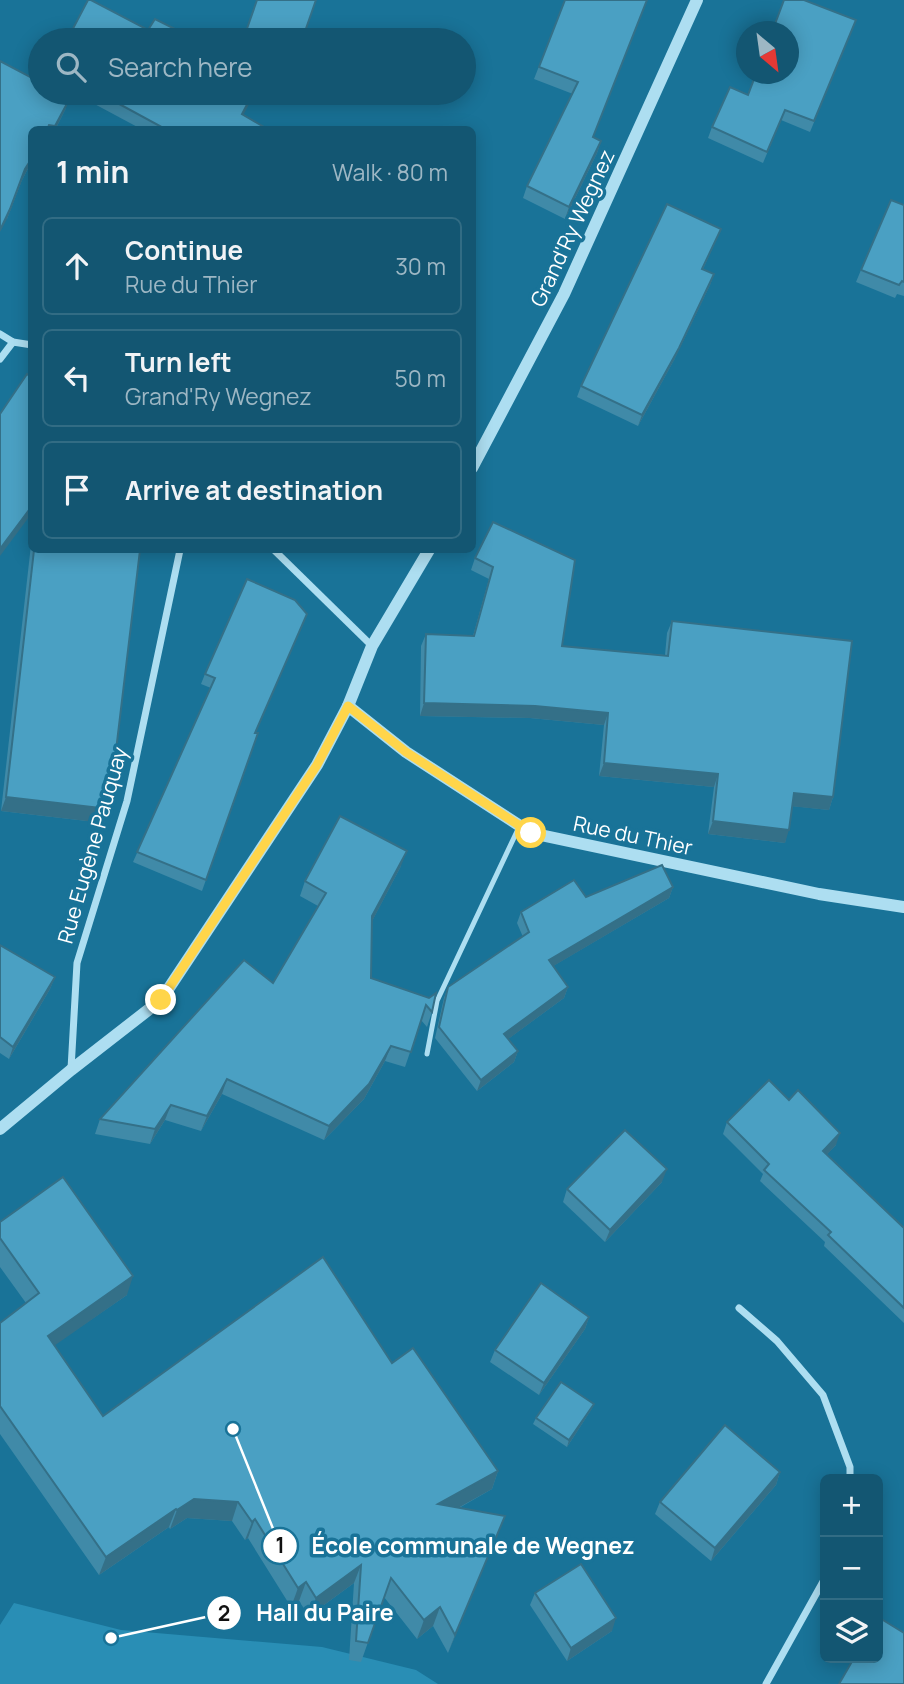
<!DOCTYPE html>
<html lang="en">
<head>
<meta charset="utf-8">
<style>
  :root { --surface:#135672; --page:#1c5c77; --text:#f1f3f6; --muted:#9db7c4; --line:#326c84 }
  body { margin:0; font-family:Manrope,sans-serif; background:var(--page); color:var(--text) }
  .controls { position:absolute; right:21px; bottom:21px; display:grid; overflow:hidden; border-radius:10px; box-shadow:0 4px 18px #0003 }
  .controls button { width:63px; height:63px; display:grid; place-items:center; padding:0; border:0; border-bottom:2px solid var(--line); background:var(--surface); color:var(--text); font:35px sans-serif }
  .compass { position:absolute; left:736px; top:21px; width:63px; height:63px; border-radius:50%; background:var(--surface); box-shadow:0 4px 18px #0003; rotate:151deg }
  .stop { position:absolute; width:21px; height:21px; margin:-16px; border:5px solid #ffd54a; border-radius:50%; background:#fff }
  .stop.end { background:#ffd54a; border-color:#fff; box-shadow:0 2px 7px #0008 }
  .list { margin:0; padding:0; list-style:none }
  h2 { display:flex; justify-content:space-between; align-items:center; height:91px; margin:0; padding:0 28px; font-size:30px }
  h2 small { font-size:23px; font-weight:400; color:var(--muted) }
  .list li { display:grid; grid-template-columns:46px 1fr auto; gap:21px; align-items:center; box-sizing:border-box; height:98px; margin:0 14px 14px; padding:0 14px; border:2px solid var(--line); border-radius:10px }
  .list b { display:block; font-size:26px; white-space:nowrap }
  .list p { margin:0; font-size:23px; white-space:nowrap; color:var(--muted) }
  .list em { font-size:23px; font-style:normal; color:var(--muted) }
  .icon { flex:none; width:38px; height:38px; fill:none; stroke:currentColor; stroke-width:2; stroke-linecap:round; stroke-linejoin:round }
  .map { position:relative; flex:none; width:904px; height:1684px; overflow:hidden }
  .search { position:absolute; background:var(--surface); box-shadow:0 4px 18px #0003; left:28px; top:28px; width:448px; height:77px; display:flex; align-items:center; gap:18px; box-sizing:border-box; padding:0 24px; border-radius:38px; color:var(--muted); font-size:26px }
  .panel { position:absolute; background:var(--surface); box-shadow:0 4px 18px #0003; left:28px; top:126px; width:448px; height:427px; border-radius:10px }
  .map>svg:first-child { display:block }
  .green { fill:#298eb5 }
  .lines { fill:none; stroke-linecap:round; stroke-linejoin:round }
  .service { stroke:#addef1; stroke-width:5 }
  .minor { stroke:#addef1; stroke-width:7 }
  .tertiary { stroke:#addef1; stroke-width:12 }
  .wall { fill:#408aa8 }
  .shaded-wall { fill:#347088 }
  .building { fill:#4aa0c3; stroke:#347088; stroke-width:2 }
  .route { stroke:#ffd54a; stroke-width:9 }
  .labels { text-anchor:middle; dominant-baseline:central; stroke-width:7; stroke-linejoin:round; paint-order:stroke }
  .street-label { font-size:21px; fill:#fff; stroke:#197398 }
  .leader { fill:none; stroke:#fff; stroke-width:2.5 }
  .callout-dot { fill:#fff; stroke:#197398; stroke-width:2.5 }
  .mark-label { font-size:21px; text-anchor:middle; font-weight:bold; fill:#111 }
  .callout-label { font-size:23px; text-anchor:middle; font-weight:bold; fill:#fff; stroke:#197398; stroke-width:7; stroke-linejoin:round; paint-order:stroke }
</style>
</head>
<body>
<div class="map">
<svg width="904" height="1684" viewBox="0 0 904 1684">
  <rect width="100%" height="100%" fill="#197398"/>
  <polygon class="green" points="14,1603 121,1630 322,1647 416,1670 438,1684 0,1684 0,1625"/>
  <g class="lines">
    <polyline class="service" points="427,1054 437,1001 520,825"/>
    <g class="minor">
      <polyline points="0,334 13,342 32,345"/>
      <polyline points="0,359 13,342"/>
      <polyline points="274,550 372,646"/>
      <polyline points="71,1069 77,963 127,801 180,550"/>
      <polyline points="739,1308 777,1341 823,1395 850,1467 850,1479"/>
      <polyline points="766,1684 825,1578"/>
    </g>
    <g class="tertiary">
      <polyline points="472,468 564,294 697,0"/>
      <polyline points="348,706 406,752 531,833 819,894 904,907"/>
      <polyline points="0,1129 71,1070 161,1000 317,765 348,706 372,646 429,550"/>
    </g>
  </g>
  <g class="wall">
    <polygon points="565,0 593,137 601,141 597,153 565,219 523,198 527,186 573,94 534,79"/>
    <polygon points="856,20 810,132 781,120 763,163 708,138 712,127 748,95"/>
    <polygon points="0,61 66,108 55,130 32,130 32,161 22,180 7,219"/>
    <polygon points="74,93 255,93 243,114 269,130 143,130"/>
    <polygon points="904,205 904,296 897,294 895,298 856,282 861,270"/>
    <polygon points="721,229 703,269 714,274 710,285 674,360 638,426 577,397 581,386"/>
    <polygon points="493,522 562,646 665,655 667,633 672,621 833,797 829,810 792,806 785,843 708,834 714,787 599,776 604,725 530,718 420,716 421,646 426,634 473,636 489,579 471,570 475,558"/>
    <polygon points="32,536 32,550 140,550 109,809 104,823 1,811"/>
    <polygon points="307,614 255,733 258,733 202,891 133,862 211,688 201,684 205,674"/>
    <polygon points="401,866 372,921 371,978 429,998 432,1012 427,1027 421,1020 405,1067 385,1061 364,1099 324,1140 222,1094 201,1131 165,1120 150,1144 95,1134 100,1119 273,983 318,906 300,896 305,881"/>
    <polygon points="673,887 669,898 553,966 568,987 564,998 508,1039 518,1051 514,1062 477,1091 435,1038 444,998 448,987 523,937 517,923 521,912 586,897"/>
    <polygon points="0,945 55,977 50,989 9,1059 0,1053"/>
    <polygon points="789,1100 836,1145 827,1154 904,1228 904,1323 824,1246 825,1242 760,1181 763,1174 723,1134 727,1122"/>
    <polygon points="662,1182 605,1242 563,1202 567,1189"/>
    <polygon points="0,1222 127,1295 54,1345 103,1416 392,1363 498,1471 492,1489 459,1508 505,1516 448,1653 433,1626 417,1639 384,1597 361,1662 349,1660 354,1583 309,1616 299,1601 291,1607 248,1538 245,1540 232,1521 187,1518 170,1529 169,1527 99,1575 0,1434 0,1323 26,1303 0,1267"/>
    <polygon points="589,1317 585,1329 539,1395 490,1362 495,1350"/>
    <polygon points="594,1404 591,1410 567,1447 533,1424 536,1418"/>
    <polygon points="780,1472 776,1485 711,1561 655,1514 660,1502"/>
    <polygon points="535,1593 612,1631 567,1661 530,1605"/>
  </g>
  <g class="shaded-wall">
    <polygon points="253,93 255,93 238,125 242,114"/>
    <polygon points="70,98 66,108 55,130 53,130"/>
    <polygon points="601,141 597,153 565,219 569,207"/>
    <polygon points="32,158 32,161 22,180 7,219 0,232 0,230 25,169"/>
    <polygon points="714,274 710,285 674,360 638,426 642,415"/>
    <polygon points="32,506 32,513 0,556 0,549"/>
    <polygon points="307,614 303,624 251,743 255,733"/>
    <polygon points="424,703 535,706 608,713 604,725 530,718 420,716"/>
    <polygon points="604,763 718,774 714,787 599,776"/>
    <polygon points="794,793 833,797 829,810 789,806"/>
    <polygon points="6,797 109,809 104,823 1,811"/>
    <polygon points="713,821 789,830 785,843 708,834"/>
    <polygon points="407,851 401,866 367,931 372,916"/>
    <polygon points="673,887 669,898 545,971 549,960"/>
    <polygon points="55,977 50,989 9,1059 13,1047"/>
    <polygon points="568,987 564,998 500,1045 504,1034"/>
    <polygon points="391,1046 385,1061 364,1099 324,1140 329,1126"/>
    <polygon points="518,1051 514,1062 477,1091 481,1080"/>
    <polygon points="227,1079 222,1094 201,1131 207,1116"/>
    <polygon points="171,1105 165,1120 150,1144 155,1129"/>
    <polygon points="840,1133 836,1145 819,1163 823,1151"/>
    <polygon points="667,1169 662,1182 605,1242 610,1230"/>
    <polygon points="133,1276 127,1295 41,1355 48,1336"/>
    <polygon points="589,1317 585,1329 539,1395 544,1383"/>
    <polygon points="594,1404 591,1410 567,1447 569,1440"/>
    <polygon points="498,1471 492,1489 431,1523 438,1504"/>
    <polygon points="780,1472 776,1485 711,1561 715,1548"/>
    <polygon points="194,1499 238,1502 232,1521 187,1518 170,1529 177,1510"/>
    <polygon points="176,1509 169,1527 99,1575 106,1557"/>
    <polygon points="505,1516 498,1534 448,1653 455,1635"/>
    <polygon points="255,1519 248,1538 245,1540 252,1522"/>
    <polygon points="361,1565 354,1583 309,1616 316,1598"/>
    <polygon points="306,1582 299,1601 291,1607 298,1588"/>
    <polygon points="440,1607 433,1626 417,1639 424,1620"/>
    <polygon points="616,1618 612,1631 567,1661 571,1648"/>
  </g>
  <g class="building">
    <polygon points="88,0 91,0 148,30 155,19 197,40 67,40"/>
    <polygon points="257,0 316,0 302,40 243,40"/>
    <polygon points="565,0 647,0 593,137 601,141 569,207 527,186 578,82 539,67"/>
    <polygon points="784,0 804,0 856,20 814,121 785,110 767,152 712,127 730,87 748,95 756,74 788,74 788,32 772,32"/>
    <polygon points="0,61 40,82 40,93 61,93 70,98 55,126 49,125 47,130 32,130 32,158 25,169 10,209 0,230"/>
    <polygon points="99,93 253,93 242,114 269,130 167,130"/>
    <polygon points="891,200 904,205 904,282 902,281 899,285 861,270"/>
    <polygon points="667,204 721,229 702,269 714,274 679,348 642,415 581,386"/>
    <polygon points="27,374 32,378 32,506 0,549 0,414"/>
    <polygon points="493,522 575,560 562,646 668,656 672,621 852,641 833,797 794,793 789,830 713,821 718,774 604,763 608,713 535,706 424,703 426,634 474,636 493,567 475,558"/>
    <polygon points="34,550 140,550 109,809 6,797"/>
    <polygon points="247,579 295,600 307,614 255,733 258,733 206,880 137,852 215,678 205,674"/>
    <polygon points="340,816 407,851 372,916 371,978 429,998 436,993 432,1012 426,1005 411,1052 391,1046 369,1084 329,1126 227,1079 207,1116 171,1105 155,1129 100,1119 244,960 273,983 326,893 305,881"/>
    <polygon points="662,865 673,887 549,960 568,987 504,1034 518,1051 481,1080 439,1027 448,987 529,932 521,912 574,880 586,897"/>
    <polygon points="0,945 55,977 13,1047 0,1037"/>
    <polygon points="769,1080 789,1100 798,1090 840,1133 823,1151 904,1228 904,1308 828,1235 831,1232 764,1170 769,1164 727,1122"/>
    <polygon points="625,1130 667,1169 610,1230 567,1189"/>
    <polygon points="63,1177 133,1276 48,1336 103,1416 323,1257 392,1363 413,1348 498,1471 438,1504 505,1516 455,1635 440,1607 424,1620 391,1578 368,1643 356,1641 361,1565 316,1598 306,1582 298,1588 255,1519 252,1522 238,1502 194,1499 177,1510 176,1509 106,1557 0,1406 0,1323 39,1293 0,1238 0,1222"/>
    <polygon points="541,1283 589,1317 544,1383 495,1350"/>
    <polygon points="561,1382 594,1404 569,1440 536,1418"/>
    <polygon points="725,1425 780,1472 715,1548 660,1502"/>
    <polygon points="581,1564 616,1618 571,1648 535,1593"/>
    <polygon points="878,1617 904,1633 904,1684 839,1684 854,1658 878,1658"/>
  </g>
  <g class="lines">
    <polyline class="route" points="161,1000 317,765 348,706 406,752 531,833"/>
  </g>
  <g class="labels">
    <g class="street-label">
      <text transform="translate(572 228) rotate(-65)">Grand'Ry Wegnez</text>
      <text transform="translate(633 835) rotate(12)">Rue du Thier</text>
      <text transform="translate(92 845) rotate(-74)">Rue Eugène Pauquay</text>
    </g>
  </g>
  <path class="leader" d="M233 1429L280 1546M111 1638L224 1613"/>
  <g class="callout-dot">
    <circle cx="233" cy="1429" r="7"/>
    <circle cx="111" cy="1638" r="7"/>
    <circle cx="280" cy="1546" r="18"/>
    <circle cx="224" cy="1613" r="18"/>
  </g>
  <g class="mark-label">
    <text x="280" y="1553">1</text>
    <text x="224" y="1621">2</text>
  </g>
  <g class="callout-label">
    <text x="473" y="1554">École communale de Wegnez</text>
    <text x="325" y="1621">Hall du Paire</text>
  </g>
</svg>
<div class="controls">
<button>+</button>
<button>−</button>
<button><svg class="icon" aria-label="layers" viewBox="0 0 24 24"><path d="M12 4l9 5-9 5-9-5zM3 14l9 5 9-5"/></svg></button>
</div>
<svg class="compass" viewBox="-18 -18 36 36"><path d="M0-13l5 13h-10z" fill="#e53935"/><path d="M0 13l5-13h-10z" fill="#9db7c4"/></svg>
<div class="stop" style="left:531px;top:833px"></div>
<div class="stop end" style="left:161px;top:1000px"></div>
<div class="search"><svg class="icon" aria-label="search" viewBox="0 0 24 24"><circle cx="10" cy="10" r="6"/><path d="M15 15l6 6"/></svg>Search here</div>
<section class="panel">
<h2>1 min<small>Walk · 80 m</small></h2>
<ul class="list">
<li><svg class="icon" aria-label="ahead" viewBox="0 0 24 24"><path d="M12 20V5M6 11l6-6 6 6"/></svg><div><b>Continue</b><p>Rue du Thier</p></div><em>30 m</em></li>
<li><svg class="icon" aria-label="left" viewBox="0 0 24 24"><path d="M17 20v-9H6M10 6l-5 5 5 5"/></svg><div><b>Turn left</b><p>Grand'Ry Wegnez</p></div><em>50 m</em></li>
<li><svg class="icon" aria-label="arrive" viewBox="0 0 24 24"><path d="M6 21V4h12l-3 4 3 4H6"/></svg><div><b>Arrive at destination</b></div></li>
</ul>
</section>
</div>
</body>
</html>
